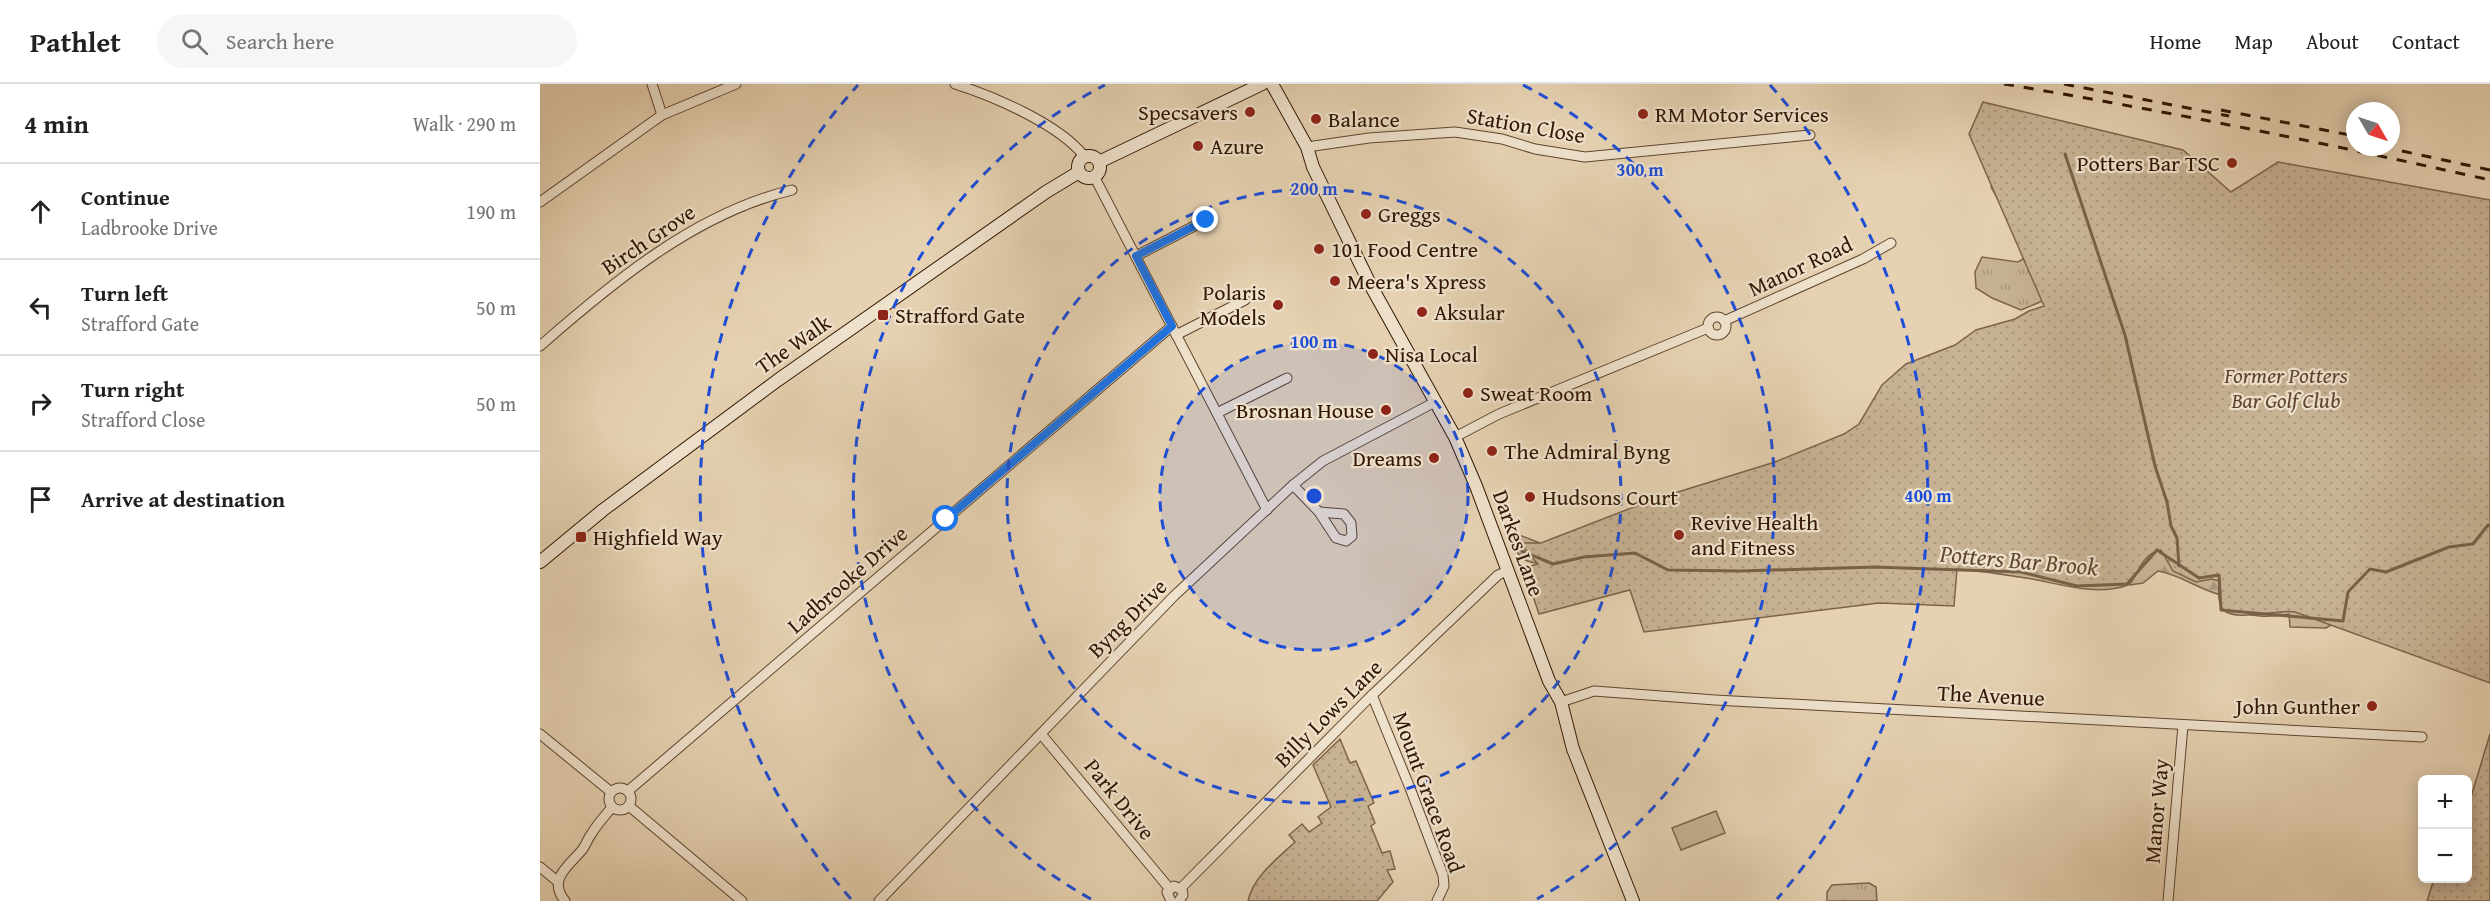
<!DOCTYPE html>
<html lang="en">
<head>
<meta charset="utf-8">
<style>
  :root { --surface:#fff; --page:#f6f6f6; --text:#202124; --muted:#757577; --line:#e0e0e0 }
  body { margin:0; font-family:"Gentium Book Plus",serif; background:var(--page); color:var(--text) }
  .controls { position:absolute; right:18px; bottom:18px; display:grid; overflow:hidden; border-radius:9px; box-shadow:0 3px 15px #0003 }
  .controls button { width:54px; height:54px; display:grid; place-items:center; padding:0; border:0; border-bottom:2px solid var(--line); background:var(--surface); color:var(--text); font:30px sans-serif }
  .compass { position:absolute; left:1806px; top:18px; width:54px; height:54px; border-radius:50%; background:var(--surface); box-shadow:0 3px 15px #0003; rotate:129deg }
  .stop { position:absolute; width:18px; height:18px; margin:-14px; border:4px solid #1a73e8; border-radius:50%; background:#fff }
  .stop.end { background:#1a73e8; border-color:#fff; box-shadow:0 2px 6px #0008 }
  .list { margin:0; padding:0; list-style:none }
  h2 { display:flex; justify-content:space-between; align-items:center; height:78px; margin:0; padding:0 24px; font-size:26px }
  h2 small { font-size:20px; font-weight:400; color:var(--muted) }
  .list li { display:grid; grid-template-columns:39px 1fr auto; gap:18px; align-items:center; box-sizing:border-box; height:96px; padding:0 24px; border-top:2px solid var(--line) }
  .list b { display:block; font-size:22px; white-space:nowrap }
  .list p { margin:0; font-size:20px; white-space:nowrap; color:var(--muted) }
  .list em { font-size:20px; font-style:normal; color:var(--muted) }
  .icon { flex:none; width:33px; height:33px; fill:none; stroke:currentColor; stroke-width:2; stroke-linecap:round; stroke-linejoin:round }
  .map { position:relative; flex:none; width:1950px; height:817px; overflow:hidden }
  header { display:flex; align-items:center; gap:36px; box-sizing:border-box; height:84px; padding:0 30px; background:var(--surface); border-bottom:2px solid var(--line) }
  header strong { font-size:28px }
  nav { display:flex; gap:33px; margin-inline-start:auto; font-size:21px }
  .search { width:420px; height:54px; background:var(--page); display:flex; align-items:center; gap:15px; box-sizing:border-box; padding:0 21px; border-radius:33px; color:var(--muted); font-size:22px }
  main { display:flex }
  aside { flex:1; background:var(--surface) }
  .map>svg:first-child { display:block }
  .grass { fill:url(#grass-tufts); stroke:#7c644b; stroke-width:1.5 }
  .forest { fill:url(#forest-firs); stroke:#7c644b; stroke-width:1.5 }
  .park { fill:url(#park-dots); stroke:#7c644b; stroke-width:1.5 }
  .pitch { fill:#c7b294; stroke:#7c644b; stroke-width:1.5 }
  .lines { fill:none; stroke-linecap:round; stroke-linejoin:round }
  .stream { stroke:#786048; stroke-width:3 }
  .street-casing { stroke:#5e442e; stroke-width:11 }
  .secondary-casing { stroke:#301502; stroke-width:14 }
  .street { stroke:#efe2cd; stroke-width:9 }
  .secondary { stroke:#efe2cd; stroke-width:12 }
  .rail { stroke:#301502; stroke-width:3; stroke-dasharray:10 10; stroke-linecap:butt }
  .route { stroke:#1a73e8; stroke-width:8 }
  .ring { fill:none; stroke:#1d4ed8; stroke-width:3; stroke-dasharray:10 8 }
  .poi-dot { fill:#8f2418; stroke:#efe2cd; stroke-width:2 }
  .labels { text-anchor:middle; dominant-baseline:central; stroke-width:4.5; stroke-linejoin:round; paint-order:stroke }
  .poi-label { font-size:22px; fill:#301502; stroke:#efe2cd; text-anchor:start }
  .street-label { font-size:22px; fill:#301502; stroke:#efe2cd }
  .park-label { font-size:22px; font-style:italic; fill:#5d442e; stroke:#efe2cd }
  .water-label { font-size:24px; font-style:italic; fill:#604730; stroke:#efe2cd }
  .centre { fill:#1d4ed8; stroke:#efe2cd; stroke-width:3 }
  .ring-label { font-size:18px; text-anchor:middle; font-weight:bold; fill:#1d4ed8; stroke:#efe2cd; stroke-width:4.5; stroke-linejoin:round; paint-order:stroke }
</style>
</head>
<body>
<header>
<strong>Pathlet</strong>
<div class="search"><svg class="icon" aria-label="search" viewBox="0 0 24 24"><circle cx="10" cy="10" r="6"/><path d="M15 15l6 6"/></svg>Search here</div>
<nav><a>Home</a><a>Map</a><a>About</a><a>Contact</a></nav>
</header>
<main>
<aside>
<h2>4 min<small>Walk · 290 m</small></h2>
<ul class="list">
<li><svg class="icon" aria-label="ahead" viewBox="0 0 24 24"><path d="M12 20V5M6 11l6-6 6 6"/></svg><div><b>Continue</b><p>Ladbrooke Drive</p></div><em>190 m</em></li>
<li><svg class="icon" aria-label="left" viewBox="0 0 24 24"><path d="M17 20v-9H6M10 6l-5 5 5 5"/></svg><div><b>Turn left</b><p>Strafford Gate</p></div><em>50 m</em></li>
<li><svg class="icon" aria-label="right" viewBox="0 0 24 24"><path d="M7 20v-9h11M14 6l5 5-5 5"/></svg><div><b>Turn right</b><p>Strafford Close</p></div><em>50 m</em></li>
<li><svg class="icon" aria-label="arrive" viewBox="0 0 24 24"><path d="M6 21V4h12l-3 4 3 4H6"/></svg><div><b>Arrive at destination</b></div></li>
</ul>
</aside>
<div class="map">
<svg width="1950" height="817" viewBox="0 0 1950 817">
  <defs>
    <pattern id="grass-tufts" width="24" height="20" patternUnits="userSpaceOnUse" patternTransform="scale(1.5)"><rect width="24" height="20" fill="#c7b294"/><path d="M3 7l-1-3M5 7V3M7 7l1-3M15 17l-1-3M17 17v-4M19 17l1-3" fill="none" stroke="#ab987e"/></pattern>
    <pattern id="forest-firs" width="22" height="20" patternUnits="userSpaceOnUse" patternTransform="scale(1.5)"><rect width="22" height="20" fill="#c7b294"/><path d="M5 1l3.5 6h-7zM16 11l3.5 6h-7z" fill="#ab987e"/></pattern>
    <pattern id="park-dots" width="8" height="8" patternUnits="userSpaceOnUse" patternTransform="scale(1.5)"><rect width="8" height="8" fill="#c7b294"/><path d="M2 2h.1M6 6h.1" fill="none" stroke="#ab987e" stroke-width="1.8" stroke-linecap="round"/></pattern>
  </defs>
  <rect width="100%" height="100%" fill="#e6d2b2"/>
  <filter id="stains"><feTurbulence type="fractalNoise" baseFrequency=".00333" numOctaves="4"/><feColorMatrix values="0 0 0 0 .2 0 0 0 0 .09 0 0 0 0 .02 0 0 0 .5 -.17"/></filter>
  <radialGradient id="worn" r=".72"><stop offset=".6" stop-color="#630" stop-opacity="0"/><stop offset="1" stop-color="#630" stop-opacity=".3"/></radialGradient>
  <g class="grass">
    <polygon points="1456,89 1514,212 1481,226 1452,214 1436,204 1435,188 1442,173 1478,178 1489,171 1451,103"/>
    <polygon points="1329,799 1336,803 1337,817 1287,817 1287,808 1292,801"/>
  </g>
  <g class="forest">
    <path d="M 972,452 L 982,452 L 1008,462 L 1006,479 C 986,480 982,476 970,459 Z"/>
    <path d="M 1625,466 L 1796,538 L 1786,544 L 1750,543 L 1749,530 C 1727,534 1713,533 1692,525 L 1686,512 C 1661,508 1643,491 1618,487 L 1603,499 L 1590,501 L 1588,492 L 1613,467 Z"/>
  </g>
  <g class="park">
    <path d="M 1443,18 L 1643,66 L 1691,108 L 1738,78 L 1950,116 L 1950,599 L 1755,528 C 1741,524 1692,540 1682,524 C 1677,517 1679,505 1679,497 L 1672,495 L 1656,498 L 1633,487 L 1621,466 C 1599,470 1597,497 1588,501 C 1556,513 1518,499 1486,494 C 1463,490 1440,487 1417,485 L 1414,522 L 1339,519 L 1104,548 L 1090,506 L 999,530 L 988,497 L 986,483 L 998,480 L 980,459 L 1001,459 L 1112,416 L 1235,378 L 1304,350 L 1319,340 L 1342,301 L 1366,280 L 1415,261 L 1436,246 L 1475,235 L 1489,227 L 1504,222 L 1429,50 Z"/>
    <polygon points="1950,650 1950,817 1887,817 1894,795 1928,794 1928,723"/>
    <path d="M 800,655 L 810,679 L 816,677 L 834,719 L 828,722 L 835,739 L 831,742 L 842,769 L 850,767 L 855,785 L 847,786 L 853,798 L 837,817 L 708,817 C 713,793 738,774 755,758 L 749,751 L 762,740 L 769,748 L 782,739 L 778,733 L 791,723 L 773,681 Z"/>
  </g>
  <polygon class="pitch" points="1176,727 1185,749 1141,766 1132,744"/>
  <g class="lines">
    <g class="stream">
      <polyline points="1525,70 1585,251 1615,382 1627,418 1631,442 1637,454 1639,482"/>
      <polyline points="982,467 1013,480 1044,473 1095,469 1128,486 1201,487 1334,483 1481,488 1537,502 1587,500 1617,466 1659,494 1679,491 1681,526 1803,537 1808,508 1830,485 1846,488 1909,463 1933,460 1948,441 1950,442"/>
    </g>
    <defs>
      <g id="street">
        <polyline points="112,0 122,31"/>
        <path d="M 415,0 C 453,12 519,40 544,72"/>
        <polyline points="767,63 829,54 915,48 962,55 995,65 1045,73 1270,51"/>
        <polyline points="554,92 727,426"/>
        <polyline points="0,118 122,31 196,0"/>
        <polyline points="596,172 666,136"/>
        <circle cx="1177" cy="242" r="9"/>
        <polyline points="1184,237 1323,175 1351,159"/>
        <polyline points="636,251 705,216"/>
        <path d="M 0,262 C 73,198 156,129 252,106"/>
        <polyline points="677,329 747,294"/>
        <polyline points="915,353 959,330 1168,244"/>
        <polyline points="753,401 779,428 796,454 806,457 812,452 811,439 804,430 779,428"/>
        <polyline points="832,611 870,704 903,791 904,802 897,817"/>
        <polyline points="1021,618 1054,607 1175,616 1882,653"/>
        <polyline points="0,650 71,708"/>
        <polyline points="501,650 629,804"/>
        <circle cx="80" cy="715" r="11"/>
        <polyline points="88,707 632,242"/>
        <polyline points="89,722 202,817"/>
        <polyline points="0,783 17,797"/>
        <polyline points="641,804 828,615 958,491 967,487"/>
        <path d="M 25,817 C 7,795 29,782 42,766 C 46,761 48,754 52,749 C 57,740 66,731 72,723"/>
        <polyline points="339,817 634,512 753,401 783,377 895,318"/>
        <polyline points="631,817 627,808 634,802 642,806 643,811 639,817"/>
        <polyline points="1628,817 1643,641"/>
      </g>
      <g id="secondary">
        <polyline points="732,0 767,63 773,83 831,202 915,353 936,402 1009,597 1021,618 1033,665 1093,817"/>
        <circle cx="549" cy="83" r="11"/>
        <polyline points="559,78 722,0"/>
        <polyline points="0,478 63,426 238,296 506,108 539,88"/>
      </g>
    </defs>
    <use href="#street" class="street-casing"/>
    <use href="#secondary" class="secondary-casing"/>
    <use href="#street" class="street"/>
    <use href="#secondary" class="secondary"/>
    <g class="rail">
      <path d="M 1464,0 C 1627,27 1789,60 1950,96"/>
      <polyline points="1524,0 1689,32"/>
      <polyline points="1681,26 1815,52"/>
      <polyline points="1862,67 1950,86"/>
    </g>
  </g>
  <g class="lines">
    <polyline class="route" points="406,435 632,242 596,172 666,136"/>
  </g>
  <circle cx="774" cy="412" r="154" fill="#1d4ed8" fill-opacity=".12"/>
  <g class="ring">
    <circle cx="774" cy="412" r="154"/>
    <circle cx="774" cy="412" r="307"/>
    <path d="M551 815A461 461 0 0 1 565 1M983 1A461 461 0 0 1 997 815"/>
    <path d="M311 815A614 614 0 0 1 318 1M1230 1A614 614 0 0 1 1237 815"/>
  </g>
  <g class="poi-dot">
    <circle cx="710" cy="28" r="6"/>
    <circle cx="1103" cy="30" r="6"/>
    <circle cx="776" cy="35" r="6"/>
    <circle cx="658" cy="62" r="6"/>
    <circle cx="1692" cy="79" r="6"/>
    <circle cx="826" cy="130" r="6"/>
    <circle cx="779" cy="165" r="6"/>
    <circle cx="795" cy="197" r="6"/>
    <circle cx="738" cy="221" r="6"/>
    <circle cx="882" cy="228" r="6"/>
    <rect x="337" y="225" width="12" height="12" rx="3"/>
    <circle cx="833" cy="270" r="6"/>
    <circle cx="928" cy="309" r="6"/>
    <circle cx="846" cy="326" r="6"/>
    <circle cx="952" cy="367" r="6"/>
    <circle cx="894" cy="374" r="6"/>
    <circle cx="990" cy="413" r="6"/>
    <circle cx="1139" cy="451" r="6"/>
    <rect x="35" y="447" width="12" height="12" rx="3"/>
    <circle cx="1832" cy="622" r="6"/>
  </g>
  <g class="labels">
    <g class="poi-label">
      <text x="698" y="28" text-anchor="end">Specsavers</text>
      <text x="1115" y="30">RM Motor Services</text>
      <text x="788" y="35">Balance</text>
      <text x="670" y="62">Azure</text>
      <text x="1680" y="79" text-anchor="end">Potters Bar TSC</text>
      <text x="838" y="130">Greggs</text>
      <text x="791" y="165">101 Food Centre</text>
      <text x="807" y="197">Meera's Xpress</text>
      <text x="726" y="208" text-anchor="end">Polaris<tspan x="726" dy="25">Models</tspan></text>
      <text x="894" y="228">Aksular</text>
      <text x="355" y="231">Strafford Gate</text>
      <text x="845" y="270">Nisa Local</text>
      <text x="940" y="309">Sweat Room</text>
      <text x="834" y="326" text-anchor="end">Brosnan House</text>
      <text x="964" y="367">The Admiral Byng</text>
      <text x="882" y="374" text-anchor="end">Dreams</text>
      <text x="1002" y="413">Hudsons Court</text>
      <text x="1151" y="438">Revive Health<tspan x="1151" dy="25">and Fitness</tspan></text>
      <text x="53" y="453">Highfield Way</text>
      <text x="1820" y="622" text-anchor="end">John Gunther</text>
    </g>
    <g class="street-label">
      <text transform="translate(986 41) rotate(10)">Station Close</text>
      <text transform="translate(108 155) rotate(-34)">Birch Grove</text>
      <text transform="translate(1260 182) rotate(-25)">Manor Road</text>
      <text transform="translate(253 260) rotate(-35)">The Walk</text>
      <text transform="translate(979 459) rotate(70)">Darkes Lane</text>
      <text transform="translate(307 495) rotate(-41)">Ladbrooke Drive</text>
      <text transform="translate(587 534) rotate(-45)">Byng Drive</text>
      <text transform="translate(1451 611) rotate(3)">The Avenue</text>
      <text transform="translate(788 629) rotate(-45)">Billy Lows Lane</text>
      <text transform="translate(889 708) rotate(70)">Mount Grace Road</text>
      <text transform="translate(580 715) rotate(51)">Park Drive</text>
      <text transform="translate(1616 727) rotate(-85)">Manor Way</text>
    </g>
    <g class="park-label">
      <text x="1746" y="291">Former Potters<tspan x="1746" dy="25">Bar Golf Club</tspan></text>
    </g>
    <g class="water-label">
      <text transform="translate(1479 476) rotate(5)">Potters Bar Brook</text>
    </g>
  </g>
  <circle cx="774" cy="412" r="9" class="centre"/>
  <g class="ring-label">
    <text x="1100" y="92">300 m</text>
    <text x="774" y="111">200 m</text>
    <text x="774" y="264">100 m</text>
    <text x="1388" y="418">400 m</text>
  </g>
  <rect width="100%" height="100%" filter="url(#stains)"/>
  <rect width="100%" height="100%" fill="url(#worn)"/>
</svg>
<div class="controls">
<button>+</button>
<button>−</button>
</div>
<svg class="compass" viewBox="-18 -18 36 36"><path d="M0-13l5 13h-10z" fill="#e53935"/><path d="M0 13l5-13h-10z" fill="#757577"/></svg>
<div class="stop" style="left:406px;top:435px"></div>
<div class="stop end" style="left:666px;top:136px"></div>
</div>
</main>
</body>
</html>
